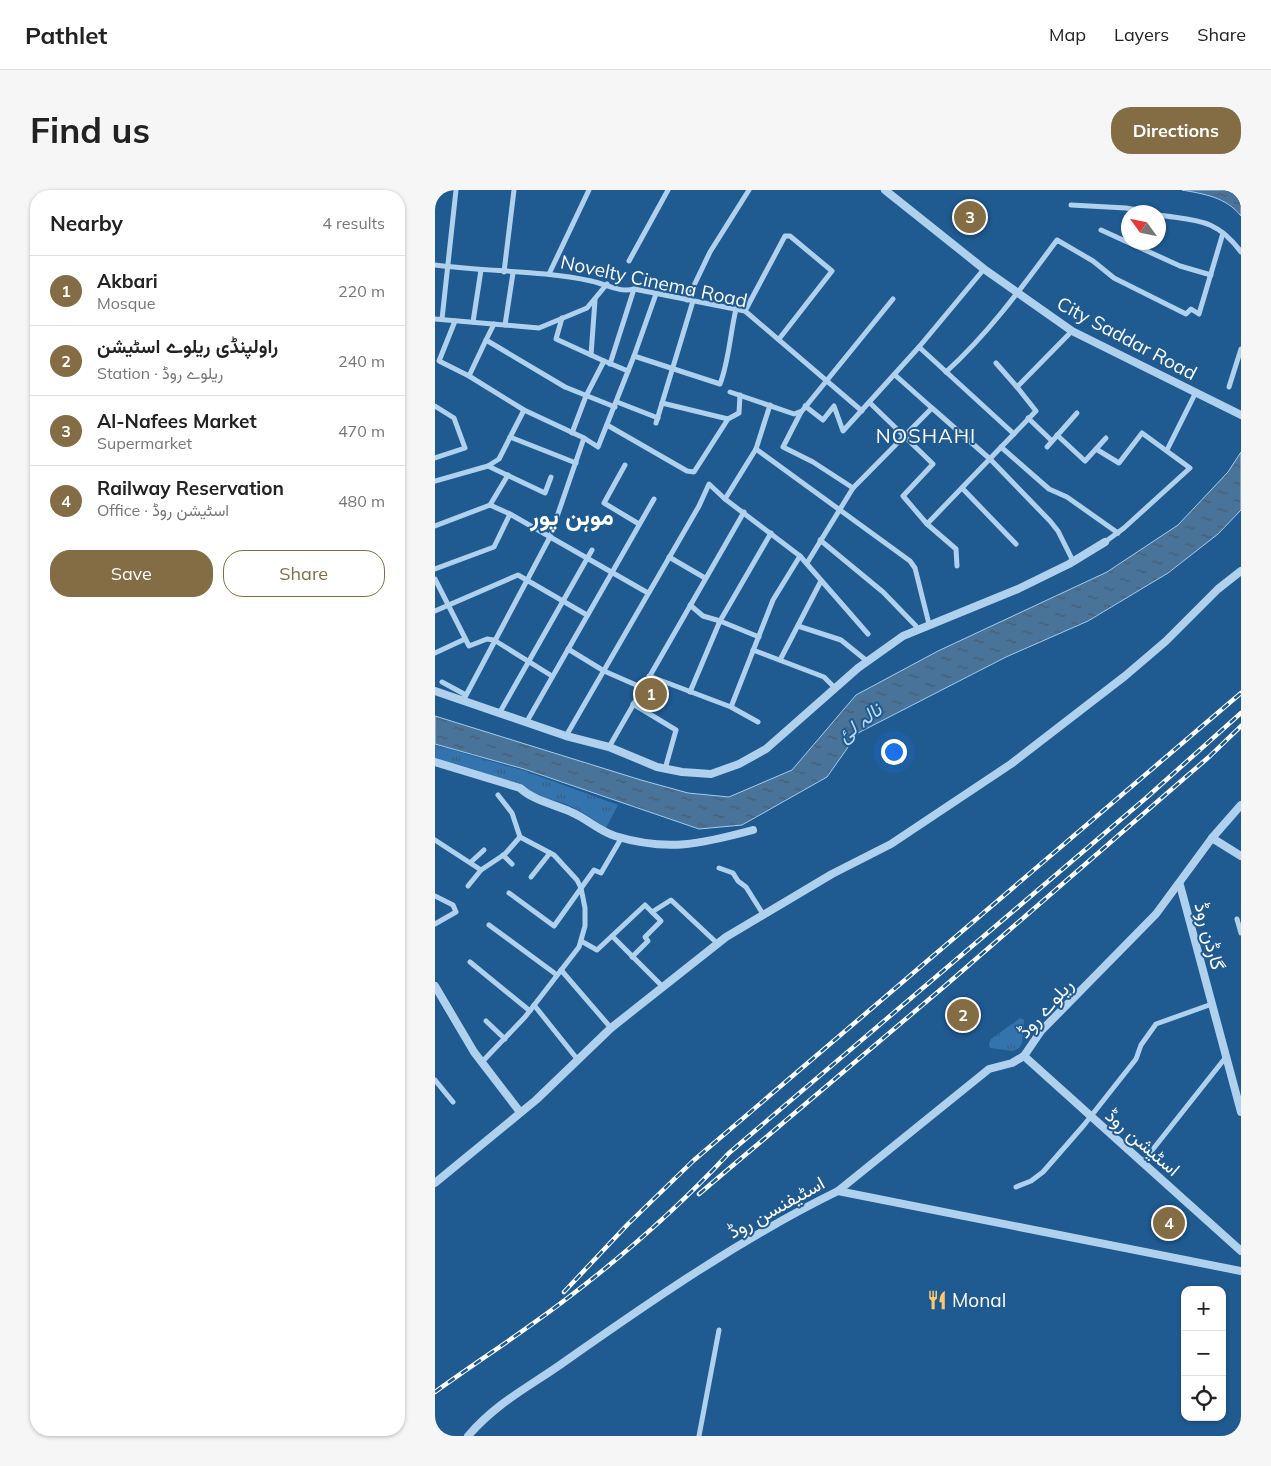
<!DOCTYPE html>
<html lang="en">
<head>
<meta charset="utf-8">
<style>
  :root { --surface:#fff; --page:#f6f6f6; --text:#222; --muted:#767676; --line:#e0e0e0; --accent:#846d45 }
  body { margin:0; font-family:Mulish,Vazirmatn,sans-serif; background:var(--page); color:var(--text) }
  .controls { position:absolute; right:15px; bottom:15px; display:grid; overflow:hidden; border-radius:10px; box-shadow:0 1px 4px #0004 }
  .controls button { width:45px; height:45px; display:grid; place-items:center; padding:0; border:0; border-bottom:1px solid var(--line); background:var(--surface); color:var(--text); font:25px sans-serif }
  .compass { position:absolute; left:686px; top:15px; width:45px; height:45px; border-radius:50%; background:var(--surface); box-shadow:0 1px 4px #0004; rotate:303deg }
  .you { position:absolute; left:458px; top:561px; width:18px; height:18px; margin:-12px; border:4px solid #fff; border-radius:50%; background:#1a73e8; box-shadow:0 0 0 8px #1a73e833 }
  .badge { display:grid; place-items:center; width:32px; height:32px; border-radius:50%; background:var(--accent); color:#fff; font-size:16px; font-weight:700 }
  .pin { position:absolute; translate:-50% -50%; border:2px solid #fff; box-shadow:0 1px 5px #0006 }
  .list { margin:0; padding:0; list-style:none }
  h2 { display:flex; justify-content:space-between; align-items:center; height:65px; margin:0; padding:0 20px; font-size:21px }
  h2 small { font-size:16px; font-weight:400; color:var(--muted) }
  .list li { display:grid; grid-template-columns:32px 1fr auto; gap:15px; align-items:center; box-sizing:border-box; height:70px; padding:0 20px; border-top:1px solid var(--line) }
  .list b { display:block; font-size:19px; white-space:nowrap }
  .list p { margin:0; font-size:16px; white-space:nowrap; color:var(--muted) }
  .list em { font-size:16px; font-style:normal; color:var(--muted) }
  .actions { display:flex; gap:10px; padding:15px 20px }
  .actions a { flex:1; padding:11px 0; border:1px solid var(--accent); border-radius:20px; text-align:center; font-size:18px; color:var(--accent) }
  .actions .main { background:var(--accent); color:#fff }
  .icon { flex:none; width:28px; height:28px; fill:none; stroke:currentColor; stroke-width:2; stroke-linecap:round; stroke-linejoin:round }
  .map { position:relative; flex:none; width:806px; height:1246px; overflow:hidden; border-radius:20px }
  header { display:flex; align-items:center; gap:30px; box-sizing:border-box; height:70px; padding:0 25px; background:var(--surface); border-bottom:1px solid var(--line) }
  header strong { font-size:24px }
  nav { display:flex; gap:28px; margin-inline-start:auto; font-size:18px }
  .intro { display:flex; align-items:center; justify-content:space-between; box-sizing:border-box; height:120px; padding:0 30px }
  h1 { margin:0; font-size:35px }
  .button { padding:12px 22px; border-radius:20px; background:var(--accent); color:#fff; font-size:18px; font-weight:700 }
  main { display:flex; gap:30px; padding:0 30px }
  aside { flex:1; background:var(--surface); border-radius:20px; box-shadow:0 1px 4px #0004 }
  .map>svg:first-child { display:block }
  .grass { fill:url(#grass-tufts) }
  .water { fill:url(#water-ripples); stroke:#a3ccef }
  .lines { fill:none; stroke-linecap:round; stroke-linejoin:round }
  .minor { stroke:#b0d1ed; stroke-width:5 }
  .tertiary { stroke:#b0d1ed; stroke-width:8 }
  .rail-casing { stroke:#fff; stroke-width:4.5 }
  .rail { stroke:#1f5a91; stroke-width:2.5; stroke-dasharray:8; stroke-linecap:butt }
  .labels { text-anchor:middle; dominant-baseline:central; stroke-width:4; stroke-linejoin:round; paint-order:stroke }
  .street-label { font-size:19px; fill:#fff; stroke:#1f5a91 }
  .poi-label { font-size:19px; fill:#fff; stroke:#1f5a91; text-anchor:start }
  .neighbourhood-label { font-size:20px; letter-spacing:1px; fill:#fff; stroke:#1f5a91 }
  .water-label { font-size:20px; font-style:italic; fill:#bcdaf4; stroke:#1f5a91 }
  .district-label { font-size:24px; font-weight:bold; fill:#fff; stroke:#1f5a91 }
</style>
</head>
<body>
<header>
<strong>Pathlet</strong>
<nav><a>Map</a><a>Layers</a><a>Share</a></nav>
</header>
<div class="intro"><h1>Find us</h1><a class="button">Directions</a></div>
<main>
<aside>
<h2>Nearby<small>4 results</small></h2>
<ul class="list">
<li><span class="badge">1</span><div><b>Akbari</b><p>Mosque</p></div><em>220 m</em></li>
<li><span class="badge">2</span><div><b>راولپنڈی ریلوے اسٹیشن</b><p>Station · ریلوے روڈ</p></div><em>240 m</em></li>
<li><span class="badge">3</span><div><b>Al-Nafees Market</b><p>Supermarket</p></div><em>470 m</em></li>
<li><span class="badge">4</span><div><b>Railway Reservation</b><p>Office · اسٹیشن روڈ</p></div><em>480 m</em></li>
</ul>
<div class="actions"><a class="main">Save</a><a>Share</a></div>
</aside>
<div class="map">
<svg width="806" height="1246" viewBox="0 0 806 1246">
  <defs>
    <pattern id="grass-tufts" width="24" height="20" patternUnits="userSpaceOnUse" patternTransform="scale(1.25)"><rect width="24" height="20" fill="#3374af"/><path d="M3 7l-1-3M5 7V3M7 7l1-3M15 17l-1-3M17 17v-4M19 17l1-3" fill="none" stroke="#415e79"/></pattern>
    <pattern id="water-ripples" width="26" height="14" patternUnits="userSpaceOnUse" patternTransform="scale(1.25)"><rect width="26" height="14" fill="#4a739a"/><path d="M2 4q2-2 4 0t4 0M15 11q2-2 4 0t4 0" fill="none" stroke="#4b5c6b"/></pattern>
  </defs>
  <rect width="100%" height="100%" fill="#1f5a91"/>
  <g class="grass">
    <path d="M 0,555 L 90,581 L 183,615 L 171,638 C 154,626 131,610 110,609 L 0,569 Z"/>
    <polygon points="585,828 589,830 587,853 584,858 578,861 555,858 554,854 556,849"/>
  </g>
  <g class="water">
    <path d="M 747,0 L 806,0 L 806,26 C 791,7 769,4 747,0 Z"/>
    <polygon points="806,262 806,320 783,344 733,383 653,431 571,467 423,543 392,587 307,635 264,639 89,579 0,554 0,526 206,590 253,603 294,607 357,580 421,505 503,461 672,382 743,335 793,282"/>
  </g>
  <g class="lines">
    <g class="minor">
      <polyline points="636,15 691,18 713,22"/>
      <path d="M 724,25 C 762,31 781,28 806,62"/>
      <polyline points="666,40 745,76 776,85"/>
      <polyline points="194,71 233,0"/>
      <path d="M 0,75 C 52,82 105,80 156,91 C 171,94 184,103 199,99 L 310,121 L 427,221"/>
      <polyline points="69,82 79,0"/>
      <polyline points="114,84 154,0"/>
      <polyline points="252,110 275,62 314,0"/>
      <polyline points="310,121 350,46 355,46 397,81 344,149"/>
      <polyline points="127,128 121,149 169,171"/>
      <polyline points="0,129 104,138 152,118 172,94"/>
      <polyline points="7,129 21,0"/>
      <polyline points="20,131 4,171 34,186"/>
      <polyline points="38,132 46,80"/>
      <polyline points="59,134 51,150 130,197 180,217"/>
      <polyline points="70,135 78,83"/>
      <polyline points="51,150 34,186 89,220 149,248"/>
      <polyline points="484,157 579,244"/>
      <polyline points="156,165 160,110"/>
      <polyline points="199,166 221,104"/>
      <polyline points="561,173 582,197"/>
      <polyline points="175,174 199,99"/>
      <path d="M 511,182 C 554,143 588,96 622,50 L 658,71 L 679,88 L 751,124 L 756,119 L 764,124 L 788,43"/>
      <polyline points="794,197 806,159"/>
      <polyline points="295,202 359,224 367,221 458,109"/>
      <polyline points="182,212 223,228"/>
      <polyline points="227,213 293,229"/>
      <polyline points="435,213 498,274 468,306 492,334 521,359 522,376"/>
      <polyline points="0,216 19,228 30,258 0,268"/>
      <polyline points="370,216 388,230 399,216 408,241 484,157 549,79"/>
      <polyline points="497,218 555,269 615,331 623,341 638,371"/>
      <polyline points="89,220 64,269 53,276 110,303 116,287"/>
      <polyline points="366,222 348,257 378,272 418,298"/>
      <polyline points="593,228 617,251"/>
      <polyline points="221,233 258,111"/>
      <polyline points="172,235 252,281 259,282 293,229 304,223 305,205"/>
      <polyline points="137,243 151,206 169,171 193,181"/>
      <polyline points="622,245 650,271 671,248"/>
      <polyline points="75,247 141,273"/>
      <polyline points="566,257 614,299 632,307 683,343"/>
      <polyline points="612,257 642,223"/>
      <polyline points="321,259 475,371 480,378 494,434"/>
      <polyline points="661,259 684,273 707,243 755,278 689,338 670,352"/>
      <polyline points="732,260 760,204"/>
      <polyline points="190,275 169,313 204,334"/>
      <polyline points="0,291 53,276"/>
      <polyline points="527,298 581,354"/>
      <polyline points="290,309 321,259 335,215"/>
      <polyline points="55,315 73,285"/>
      <polyline points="75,324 213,403"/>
      <polyline points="492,334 601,221 582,197 637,141"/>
      <polyline points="0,336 55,315 75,324 59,357 0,379"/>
      <polyline points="385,350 448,402 481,436"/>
      <polyline points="234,367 270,388"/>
      <polyline points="372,373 418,298 497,218 460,185"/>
      <polyline points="0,389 34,456 52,449 59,450 117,486"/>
      <polyline points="0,421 83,385 152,425"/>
      <polyline points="363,436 406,450 432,471"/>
      <polyline points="324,447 285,431 336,343"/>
      <polyline points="133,459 169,481 208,498"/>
      <polyline points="318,460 389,487 400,498"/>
      <polyline points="0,463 30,449"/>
      <polyline points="345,470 386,391"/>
      <polyline points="214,486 296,517 323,532"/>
      <polyline points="7,492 31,505"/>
      <polyline points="255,502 285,431 268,426 255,415"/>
      <path d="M 29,509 L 115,347 L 149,248 L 163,257 L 199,166 L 285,194 C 294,171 295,144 301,119"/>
      <polyline points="198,514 241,540 230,579"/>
      <polyline points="296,517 338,410 365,366"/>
      <polyline points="65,522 157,360"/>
      <polyline points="91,533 219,309"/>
      <polyline points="131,546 264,316 274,294 290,309 365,366 433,444"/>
      <polyline points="174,557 309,322"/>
      <polyline points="0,650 46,680 70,664 85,647"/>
      <polyline points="68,665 77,674"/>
      <polyline points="36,672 49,660"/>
      <polyline points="284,678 298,683 303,691 311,697 328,724"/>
      <polyline points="96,687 115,663"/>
      <polyline points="33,696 46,680"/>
      <polyline points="74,703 119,736 159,680 166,683 187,647"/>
      <polyline points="0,706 18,715 21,722 0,734"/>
      <polyline points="217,722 236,710 283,754"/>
      <polyline points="802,729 806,743"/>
      <polyline points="54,735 122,785"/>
      <polyline points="177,746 210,715 226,731 210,747 213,751 197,767"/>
      <polyline points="146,751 162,760 177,746 227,796"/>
      <polyline points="35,772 95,821"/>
      <polyline points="126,780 176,838"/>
      <polyline points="99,815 143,870"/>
      <polyline points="51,831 70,849"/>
      <polyline points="46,873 90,827 144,757 150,736 150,718 146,698 142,690 119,665 85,647 77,623 63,605"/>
      <polyline points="0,890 18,912"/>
      <polyline points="707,973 791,867"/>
      <polyline points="581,997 596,991 608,982 649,935 701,869 706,855 721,834 777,814"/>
      <polyline points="264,1246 284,1140"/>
    </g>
    <g class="tertiary">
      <polyline points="450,0 549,79 637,141 806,225"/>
      <polyline points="0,501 131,546 174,557 222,577 247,582 276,584 304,574 331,559 423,478 468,446 583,399 634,374 670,352"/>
      <path d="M 0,572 L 85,598 C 99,611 119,614 136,622 C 151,628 164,641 180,646 C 233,662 266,654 318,640"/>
      <polyline points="777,648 806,666"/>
      <polyline points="745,695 806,922"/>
      <polyline points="0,796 39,862 85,922"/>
      <polyline points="589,866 806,1061"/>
      <polyline points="0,993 101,910 176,838 291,747 397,684 456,654 576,574 690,486 731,451 783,399 806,381"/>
      <polyline points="403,1001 554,879 577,873 589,866 606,841 721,724 777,648 806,615"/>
      <path d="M 33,1246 C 63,1211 96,1196 132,1170 C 219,1109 307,1048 403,1001 L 806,1081"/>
    </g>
    <defs>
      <g id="rail">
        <polyline points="264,1004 511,795 775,566 806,536"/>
        <polyline points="129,1102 193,1034 258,971 806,503"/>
        <path d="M 0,1202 C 43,1171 88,1142 130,1110 C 188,1066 244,1017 294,963 L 711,608 L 806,523"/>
      </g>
    </defs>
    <use href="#rail" class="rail-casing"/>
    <use href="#rail" class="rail"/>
  </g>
  <defs>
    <symbol id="restaurant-bare" viewBox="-9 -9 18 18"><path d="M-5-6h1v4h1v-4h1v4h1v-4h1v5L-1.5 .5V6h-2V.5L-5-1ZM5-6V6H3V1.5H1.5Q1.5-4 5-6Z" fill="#fbc870" stroke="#1f5a91" stroke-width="2.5" paint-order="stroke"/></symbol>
  </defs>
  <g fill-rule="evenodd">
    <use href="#restaurant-bare" x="488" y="1096" width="28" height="28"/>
  </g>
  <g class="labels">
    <g class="street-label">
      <text transform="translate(219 91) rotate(12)">Novelty Cinema Road</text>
      <text transform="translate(692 148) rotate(28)">City Saddar Road</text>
      <text transform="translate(775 746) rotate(75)">گارڈن روڈ</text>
      <text transform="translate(610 818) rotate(-48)">ریلوے روڈ</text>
      <text transform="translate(708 952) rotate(41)">اسٹیشن روڈ</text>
      <text transform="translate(341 1017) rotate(-29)">اسٹیفنسن روڈ</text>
    </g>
    <g class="poi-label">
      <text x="517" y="1110">Monal</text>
    </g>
    <g class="neighbourhood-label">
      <text x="491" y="245">NOSHAHI</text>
    </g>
    <g class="water-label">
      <text transform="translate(424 532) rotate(-38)">نالہ لئ</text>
    </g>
    <g class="district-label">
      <text x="137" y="326">موہن پور</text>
    </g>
  </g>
</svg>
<div class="controls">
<button>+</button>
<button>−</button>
<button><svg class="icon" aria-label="locate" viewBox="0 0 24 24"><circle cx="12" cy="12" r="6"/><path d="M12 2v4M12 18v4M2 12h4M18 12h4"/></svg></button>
</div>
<svg class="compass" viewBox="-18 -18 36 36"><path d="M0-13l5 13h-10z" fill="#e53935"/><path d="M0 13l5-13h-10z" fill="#767676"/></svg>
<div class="you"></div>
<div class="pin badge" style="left:216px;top:504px">1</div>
<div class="pin badge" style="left:528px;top:825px">2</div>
<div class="pin badge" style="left:535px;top:27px">3</div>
<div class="pin badge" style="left:734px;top:1033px">4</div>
</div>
</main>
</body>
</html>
